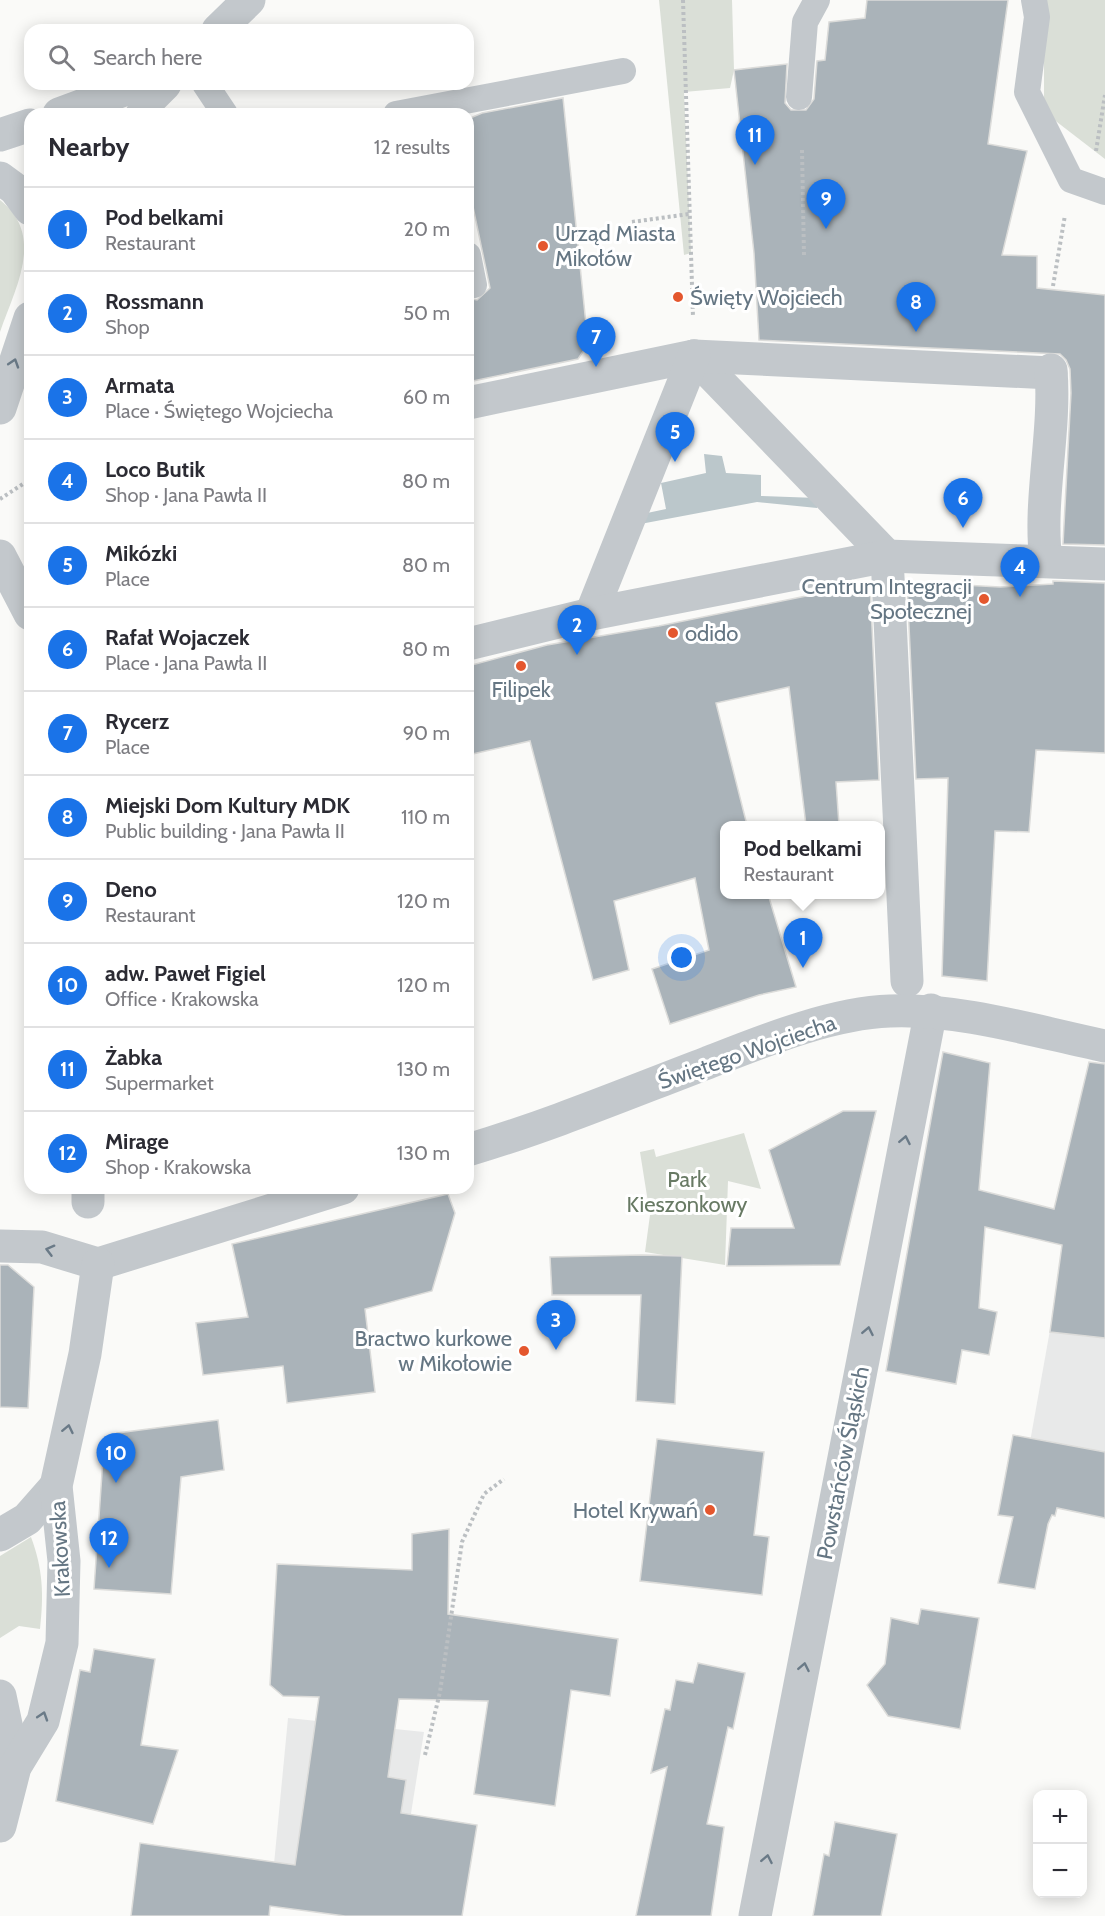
<!DOCTYPE html>
<html lang="en">
<head>
<meta charset="utf-8">
<style>
  :root { --surface:#fff; --page:#f2f2f3; --text:#2b2b33; --muted:#7c7c81; --line:#e1e1e2; --accent:#1a73e8 }
  body { margin:0; font-family:Cabin,sans-serif; background:var(--page); color:var(--text) }
  .controls { position:absolute; right:18px; bottom:18px; display:grid; overflow:hidden; border-radius:12px; box-shadow:0 3px 15px #0003 }
  .controls button { width:54px; height:54px; display:grid; place-items:center; padding:0; border:0; border-bottom:2px solid var(--line); background:var(--surface); color:var(--text); font:30px sans-serif }
  .you { position:absolute; left:682px; top:958px; width:21px; height:21px; margin:-15px; border:4px solid #fff; border-radius:50%; background:#1a73e8; box-shadow:0 0 0 9px #1a73e833 }
  .badge { display:grid; place-items:center; width:39px; height:39px; border-radius:50%; background:var(--accent); color:#fff; font-size:20px; font-weight:700 }
  .pin { position:absolute; translate:-50% -50px; filter:drop-shadow(0 2px 3px #0008) }
  .pin::after { content:''; position:absolute; top:32px; width:21px; height:18px; background:inherit; clip-path:polygon(0 0,100% 0,50% 100%) }
  .popup { position:absolute; left:720px; top:821px; width:165px; height:78px; box-sizing:border-box; display:grid; place-content:center; border-radius:12px; background:var(--surface); filter:drop-shadow(0 2px 4px #0005); font-size:20px; white-space:nowrap; color:var(--muted) }
  .popup b { font-size:22px; color:var(--text) }
  .popup::after { content:''; position:absolute; left:50%; top:100%; margin-left:-12px; border:12px solid transparent; border-top-color:var(--surface) }
  .list { margin:0; padding:0; list-style:none }
  h2 { display:flex; justify-content:space-between; align-items:center; height:78px; margin:0; padding:0 24px; font-size:26px }
  h2 small { font-size:20px; font-weight:400; color:var(--muted) }
  .list li { display:grid; grid-template-columns:39px 1fr auto; gap:18px; align-items:center; box-sizing:border-box; height:84px; padding:0 24px; border-top:2px solid var(--line) }
  .list b { display:block; font-size:22px; white-space:nowrap }
  .list p { margin:0; font-size:20px; white-space:nowrap; color:var(--muted) }
  .list em { font-size:20px; font-style:normal; color:var(--muted) }
  .icon { flex:none; width:33px; height:33px; fill:none; stroke:currentColor; stroke-width:2; stroke-linecap:round; stroke-linejoin:round }
  .map { position:relative; flex:none; width:1105px; height:1916px; overflow:hidden }
  .search { position:absolute; background:var(--surface); box-shadow:0 3px 15px #0003; left:24px; top:24px; width:450px; height:66px; display:flex; align-items:center; gap:15px; box-sizing:border-box; padding:0 21px; border-radius:18px; color:var(--muted); font-size:22px }
  .panel { position:absolute; background:var(--surface); box-shadow:0 3px 15px #0003; left:24px; top:108px; width:450px; height:1086px; border-radius:18px }
  .map>svg:first-child { display:block }
  .built { fill:#e8e9e9 }
  .green { fill:#dadfd7 }
  .water { fill:#bbc7cb }
  .building { fill:#aab3b9; stroke:#dcdcda; stroke-width:1.5 }
  .lines { fill:none; stroke-linecap:round; stroke-linejoin:round }
  .path { stroke:#bbbfc2; stroke-width:4; stroke-dasharray:3 3; stroke-linecap:butt }
  .service { stroke:#c3c8cc; stroke-width:26 }
  .pedestrian { stroke:#c3c8cc; stroke-width:33 }
  .minor { stroke:#c3c8cc; stroke-width:33 }
  .tertiary { stroke:#c3c8cc; stroke-width:33 }
  .oneway { stroke:#6a7a87 }
  .poi-dot { fill:#e4572e; stroke:#fff; stroke-width:2 }
  .labels { text-anchor:middle; dominant-baseline:central; stroke-width:6; stroke-linejoin:round; paint-order:stroke }
  .poi-label { font-size:22px; fill:#657683; stroke:#fff; text-anchor:start }
  .street-label { font-size:22px; fill:#657683; stroke:#fff }
  .park-label { font-size:22px; fill:#687a64; stroke:#fff }
</style>
</head>
<body>
<div class="map">
<svg width="1105" height="1916" viewBox="0 0 1105 1916">
  <rect width="100%" height="100%" fill="#fafaf8"/>
  <g class="built">
    <polygon points="1060,1274 1105,1276 1105,1453 1030,1442"/>
    <polygon points="288,1718 424,1732 401,1876 391,1916 345,1916 270,1906"/>
  </g>
  <g class="green">
    <polygon points="659,0 732,0 734,70 730,88 684,92 691,253 684,255"/>
    <polygon points="1044,0 1105,0 1105,159 1044,112"/>
    <path d="M 0,200 C 46,236 15,288 0,332 Z"/>
    <polygon points="744,1133 761,1189 728,1181 725,1265 645,1252 650,1215 640,1152 654,1149 656,1157"/>
    <path d="M 31,1537 C 43,1569 44,1595 40,1629 L 19,1626 L 0,1638 L 0,1556 Z"/>
  </g>
  <polygon class="water" points="704,454 722,456 726,473 761,475 761,496 817,498 817,508 757,502 635,525 633,516 666,509 661,483 706,473"/>
  <g class="building">
    <polygon points="867,0 1008,0 988,144 1027,151 1002,255 1037,256 1037,288 1105,295 1105,545 1063,544 1071,393 1070,369 1066,360 1060,354 759,340 754,253 734,70 787,64 785,103 791,110 806,110 814,99 817,61 825,60 829,22 865,18"/>
    <polygon points="563,98 588,344 578,359 468,382 468,298 477,300 490,288 468,183 468,119 482,113"/>
    <polygon points="1053,581 1105,583 1105,753 1036,750 1029,832 995,831 987,981 942,976 948,778 916,779 907,582 1000,587 1053,584"/>
    <polygon points="870,583 879,780 836,782 839,825 806,825 789,687 716,703 747,825 725,825 725,894 768,894 796,987 759,995 670,1024 652,969 709,950 695,878 614,901 629,970 593,980 530,741 468,755 468,666 547,645 659,626"/>
    <polygon points="943,1052 990,1063 979,1190 1054,1209 1089,1062 1105,1064 1105,1338 1050,1332 1062,1245 985,1227 979,1308 997,1312 989,1355 962,1350 956,1384 886,1371"/>
    <polygon points="843,1111 876,1111 840,1265 727,1266 731,1228 794,1228 769,1150"/>
    <polygon points="448,1194 455,1213 432,1291 365,1309 375,1392 287,1403 283,1366 203,1375 196,1323 248,1317 232,1244"/>
    <polygon points="642,1255 682,1256 675,1404 636,1401 641,1295 552,1295 550,1257"/>
    <polygon points="0,1265 8,1265 34,1287 28,1408 0,1407"/>
    <polygon points="218,1420 224,1470 181,1477 171,1594 94,1589 104,1444 117,1433"/>
    <polygon points="1013,1435 1105,1452 1105,1518 1057,1508 1055,1516 1052,1515 1048,1524 1035,1589 998,1583 1013,1517 998,1515"/>
    <polygon points="657,1439 764,1452 754,1535 769,1537 762,1595 640,1581"/>
    <polygon points="449,1529 448,1614 618,1639 610,1696 571,1690 555,1806 474,1794 488,1701 399,1699 388,1777 406,1780 401,1813 477,1825 462,1916 345,1916 270,1906 269,1916 131,1916 140,1843 295,1865 319,1697 283,1696 270,1685 277,1564 412,1570 412,1534"/>
    <polygon points="921,1609 979,1618 960,1729 888,1716 867,1685 885,1664 891,1618 918,1624"/>
    <polygon points="94,1649 155,1659 141,1745 178,1750 153,1824 56,1801 80,1670 90,1672"/>
    <polygon points="698,1663 745,1673 733,1729 728,1727 707,1824 724,1827 711,1916 636,1916 667,1767 651,1773 665,1709 670,1710 676,1680 693,1683"/>
    <polygon points="835,1822 897,1834 881,1916 813,1916 824,1854 829,1856"/>
  </g>
  <g class="lines">
    <g class="path">
      <polyline points="683,0 693,317"/>
      <polyline points="802,150 804,255"/>
      <polyline points="1096,151 1105,95"/>
      <polyline points="632,222 689,214"/>
      <polyline points="1053,286 1065,215"/>
      <polyline points="0,499 23,484 30,482"/>
      <polyline points="425,1755 440,1692 462,1542 484,1494 504,1479"/>
    </g>
    <g class="service">
      <polyline points="1034,0 1037,17 1027,92 1071,180 1105,192"/>
      <polyline points="205,84 225,114"/>
      <polyline points="799,97 805,22 817,0"/>
      <polyline points="396,114 623,71"/>
      <polyline points="468,255 474,285"/>
    </g>
    <g class="pedestrian">
      <polyline points="694,356 887,556 907,981"/>
      <polyline points="468,403 694,356 1051,373"/>
      <polyline points="0,556 30,614"/>
      <path d="M 1046,561 C 1038,502 1056,432 1051,370"/>
      <polyline points="591,614 694,356"/>
      <polyline points="468,644 591,614 887,556 1105,564"/>
      <polyline points="88,1188 88,1202"/>
    </g>
    <polyline class="minor" points="755,1916 931,1010"/>
    <g class="tertiary">
      <polyline points="218,30 249,0"/>
      <polyline points="59,114 140,84"/>
      <polyline points="142,114 151,98 165,84"/>
      <polyline points="0,135 30,125"/>
      <polyline points="0,178 15,189 30,209"/>
      <polyline points="0,408 30,318"/>
      <path d="M 468,1150 C 549,1126 628,1093 707,1063 C 763,1041 831,1013 890,1011 C 958,1008 1038,1032 1105,1046"/>
      <polyline points="0,1246 42,1247 98,1264"/>
      <polyline points="98,1264 343,1188"/>
      <polyline points="0,1535 27,1519 56,1486"/>
      <polyline points="0,1696 15,1767"/>
      <polyline points="0,1826 15,1767 43,1721 62,1643 64,1561 56,1486 85,1354 98,1264"/>
    </g>
  </g>
  <defs><path id="oneway-chevron" d="M-2-3.5L2.5 0L-2 3.5" fill="none" stroke-width="1.6" stroke-linecap="round" stroke-linejoin="round" transform="scale(1.5)"/></defs>
  <g class="oneway">
    <use href="#oneway-chevron" transform="translate(14 363) rotate(-72)"/>
    <use href="#oneway-chevron" transform="translate(905 1140) rotate(-79)"/>
    <use href="#oneway-chevron" transform="translate(50 1250) rotate(-165)"/>
    <use href="#oneway-chevron" transform="translate(868 1331) rotate(-79)"/>
    <use href="#oneway-chevron" transform="translate(68 1429) rotate(-78)"/>
    <use href="#oneway-chevron" transform="translate(804 1667) rotate(-79)"/>
    <use href="#oneway-chevron" transform="translate(43 1716) rotate(-72)"/>
    <use href="#oneway-chevron" transform="translate(767 1859) rotate(-79)"/>
  </g>
  <g class="poi-dot">
    <circle cx="543" cy="246" r="6"/>
    <circle cx="678" cy="297" r="6"/>
    <circle cx="984" cy="599" r="6"/>
    <circle cx="673" cy="633" r="6"/>
    <circle cx="521" cy="666" r="6"/>
    <circle cx="524" cy="1351" r="6"/>
    <circle cx="710" cy="1510" r="6"/>
  </g>
  <g class="labels">
    <g class="poi-label">
      <text x="555" y="233">Urząd Miasta<tspan x="555" dy="25">Mikołów</tspan></text>
      <text x="690" y="297">Święty Wojciech</text>
      <text x="972" y="586" text-anchor="end">Centrum Integracji<tspan x="972" dy="25">Społecznej</tspan></text>
      <text x="685" y="633">odido</text>
      <text x="521" y="689" text-anchor="middle">Filipek</text>
      <text x="512" y="1338" text-anchor="end">Bractwo kurkowe<tspan x="512" dy="25">w Mikołowie</tspan></text>
      <text x="698" y="1510" text-anchor="end">Hotel Krywań</text>
    </g>
    <g class="street-label">
      <text transform="translate(747 1052) rotate(-19)">Świętego Wojciecha</text>
      <text transform="translate(843 1463) rotate(-79)">Powstańców Śląskich</text>
      <text transform="translate(60 1549) rotate(-93)">Krakowska</text>
    </g>
    <g class="park-label">
      <text x="687" y="1179">Park<tspan x="687" dy="25">Kieszonkowy</tspan></text>
    </g>
  </g>
</svg>
<div class="controls">
<button>+</button>
<button>−</button>
</div>
<div class="you"></div>
<div class="pin badge" style="left:803px;top:968px">1</div>
<div class="popup"><b>Pod belkami</b>Restaurant</div>
<div class="pin badge" style="left:577px;top:655px">2</div>
<div class="pin badge" style="left:556px;top:1350px">3</div>
<div class="pin badge" style="left:1020px;top:597px">4</div>
<div class="pin badge" style="left:675px;top:462px">5</div>
<div class="pin badge" style="left:963px;top:528px">6</div>
<div class="pin badge" style="left:596px;top:367px">7</div>
<div class="pin badge" style="left:916px;top:332px">8</div>
<div class="pin badge" style="left:826px;top:229px">9</div>
<div class="pin badge" style="left:116px;top:1483px">10</div>
<div class="pin badge" style="left:755px;top:165px">11</div>
<div class="pin badge" style="left:109px;top:1568px">12</div>
<div class="search"><svg class="icon" aria-label="search" viewBox="0 0 24 24"><circle cx="10" cy="10" r="6"/><path d="M15 15l6 6"/></svg>Search here</div>
<section class="panel">
<h2>Nearby<small>12 results</small></h2>
<ul class="list">
<li><span class="badge">1</span><div><b>Pod belkami</b><p>Restaurant</p></div><em>20 m</em></li>
<li><span class="badge">2</span><div><b>Rossmann</b><p>Shop</p></div><em>50 m</em></li>
<li><span class="badge">3</span><div><b>Armata</b><p>Place · Świętego Wojciecha</p></div><em>60 m</em></li>
<li><span class="badge">4</span><div><b>Loco Butik</b><p>Shop · Jana Pawła II</p></div><em>80 m</em></li>
<li><span class="badge">5</span><div><b>Mikózki</b><p>Place</p></div><em>80 m</em></li>
<li><span class="badge">6</span><div><b>Rafał Wojaczek</b><p>Place · Jana Pawła II</p></div><em>80 m</em></li>
<li><span class="badge">7</span><div><b>Rycerz</b><p>Place</p></div><em>90 m</em></li>
<li><span class="badge">8</span><div><b>Miejski Dom Kultury MDK</b><p>Public building · Jana Pawła II</p></div><em>110 m</em></li>
<li><span class="badge">9</span><div><b>Deno</b><p>Restaurant</p></div><em>120 m</em></li>
<li><span class="badge">10</span><div><b>adw. Paweł Figiel</b><p>Office · Krakowska</p></div><em>120 m</em></li>
<li><span class="badge">11</span><div><b>Żabka</b><p>Supermarket</p></div><em>130 m</em></li>
<li><span class="badge">12</span><div><b>Mirage</b><p>Shop · Krakowska</p></div><em>130 m</em></li>
</ul>
</section>
</div>
</body>
</html>
